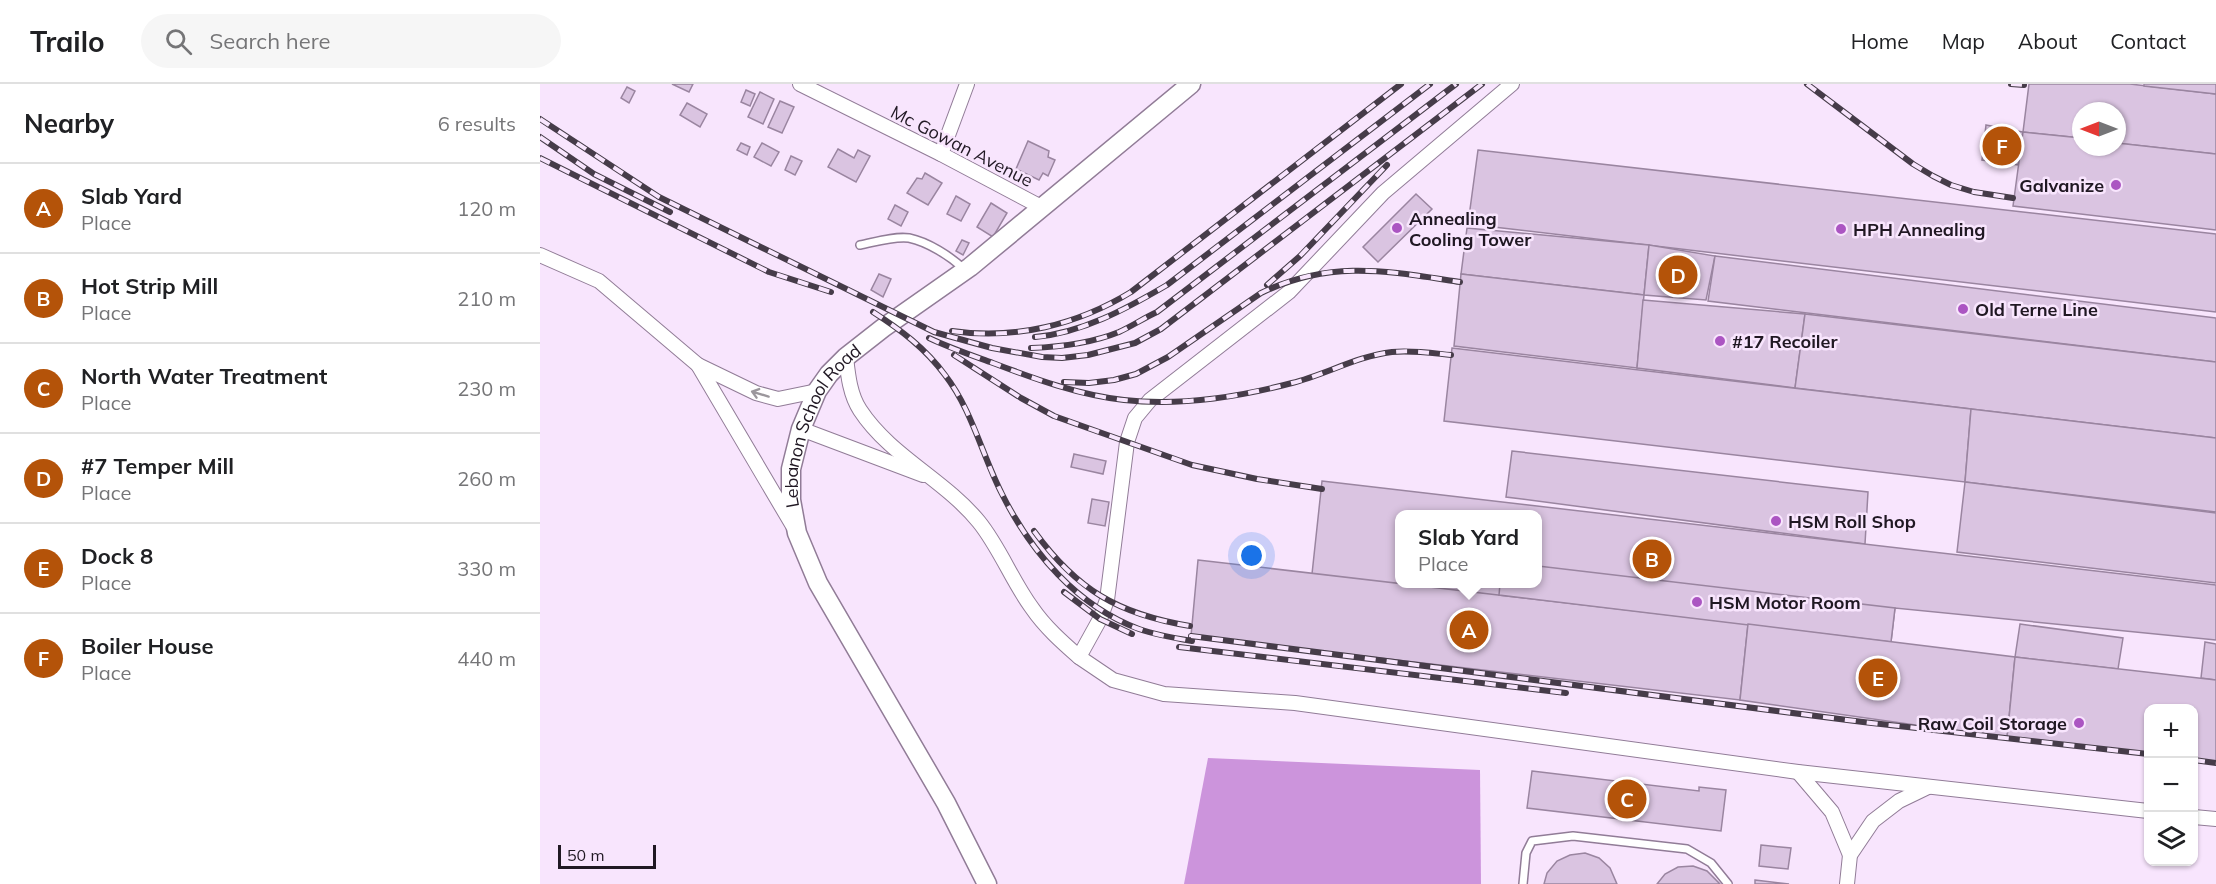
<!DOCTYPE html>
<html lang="en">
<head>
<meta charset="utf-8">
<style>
  :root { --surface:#fff; --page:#f6f6f6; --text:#202124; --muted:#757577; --line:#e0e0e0; --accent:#b45309 }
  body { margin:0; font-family:Mulish,sans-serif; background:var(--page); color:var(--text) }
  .controls { position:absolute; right:18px; bottom:18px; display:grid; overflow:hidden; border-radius:12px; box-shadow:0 2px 4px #0004 }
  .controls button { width:54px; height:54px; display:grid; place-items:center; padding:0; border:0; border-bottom:2px solid var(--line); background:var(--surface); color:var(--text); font:30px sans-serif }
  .compass { position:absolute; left:1532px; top:18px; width:54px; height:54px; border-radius:50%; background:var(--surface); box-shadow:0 2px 4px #0004; rotate:270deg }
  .scale { position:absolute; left:18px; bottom:15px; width:98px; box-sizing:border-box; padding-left:6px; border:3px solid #201823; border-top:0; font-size:16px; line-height:21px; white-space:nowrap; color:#201823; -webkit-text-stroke:4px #f8e5fd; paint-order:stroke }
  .you { position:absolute; left:712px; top:472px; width:21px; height:21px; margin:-15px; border:4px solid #fff; border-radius:50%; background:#1a73e8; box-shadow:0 0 0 9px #1a73e833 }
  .badge { display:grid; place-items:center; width:39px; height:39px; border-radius:50%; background:var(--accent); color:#fff; font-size:20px; font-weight:700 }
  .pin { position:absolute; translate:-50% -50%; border:3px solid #fff; box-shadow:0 2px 6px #0006 }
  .popup { position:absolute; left:855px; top:426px; width:147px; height:78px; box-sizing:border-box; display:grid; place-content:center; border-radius:12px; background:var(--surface); filter:drop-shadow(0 2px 4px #0005); font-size:20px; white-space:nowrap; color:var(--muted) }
  .popup b { font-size:22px; color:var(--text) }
  .popup::after { content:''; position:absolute; left:50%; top:100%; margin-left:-12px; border:12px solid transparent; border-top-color:var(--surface) }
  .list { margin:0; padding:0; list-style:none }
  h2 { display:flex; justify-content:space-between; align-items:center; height:78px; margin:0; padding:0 24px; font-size:26px }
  h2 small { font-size:20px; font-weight:400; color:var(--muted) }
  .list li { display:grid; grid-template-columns:39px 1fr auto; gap:18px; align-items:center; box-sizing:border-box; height:90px; padding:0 24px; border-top:2px solid var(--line) }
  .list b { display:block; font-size:22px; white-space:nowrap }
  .list p { margin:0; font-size:20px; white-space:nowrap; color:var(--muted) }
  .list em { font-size:20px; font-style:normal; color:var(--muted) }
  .icon { flex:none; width:33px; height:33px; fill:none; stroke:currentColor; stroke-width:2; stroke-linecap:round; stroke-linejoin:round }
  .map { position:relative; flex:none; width:1676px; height:800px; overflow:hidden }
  header { display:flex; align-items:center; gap:36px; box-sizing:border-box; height:84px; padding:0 30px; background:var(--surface); border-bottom:2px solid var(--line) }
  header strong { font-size:28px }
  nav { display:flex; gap:33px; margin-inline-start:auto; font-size:21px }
  .search { width:420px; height:54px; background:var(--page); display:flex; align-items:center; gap:15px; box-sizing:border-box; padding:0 21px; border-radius:33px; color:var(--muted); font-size:22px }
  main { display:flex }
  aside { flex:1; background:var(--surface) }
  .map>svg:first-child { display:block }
  .forest { fill:#cc94dc }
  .building { fill:#dac4e1; stroke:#9a85a0; stroke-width:1.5; fill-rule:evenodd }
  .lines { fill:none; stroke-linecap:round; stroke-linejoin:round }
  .lane-casing { stroke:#917c97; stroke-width:10 }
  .street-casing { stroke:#917c97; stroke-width:16 }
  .secondary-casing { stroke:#917c97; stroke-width:21 }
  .lane { stroke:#fff; stroke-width:7 }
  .street { stroke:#fff; stroke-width:14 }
  .secondary { stroke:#fff; stroke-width:18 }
  .rail-casing { stroke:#463c49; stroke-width:6 }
  .rail { stroke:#f8e5fd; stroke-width:4; stroke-dasharray:11; stroke-linecap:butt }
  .oneway { stroke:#9b979c }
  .poi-dot { fill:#ab55c2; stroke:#f8e5fd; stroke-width:2 }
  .labels { text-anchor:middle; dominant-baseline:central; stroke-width:5; stroke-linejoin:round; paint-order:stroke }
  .street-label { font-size:18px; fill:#201823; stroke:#f8e5fd }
  .poi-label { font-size:18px; font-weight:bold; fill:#201823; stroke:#f8e5fd; text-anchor:start }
</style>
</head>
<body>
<header>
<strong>Trailo</strong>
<div class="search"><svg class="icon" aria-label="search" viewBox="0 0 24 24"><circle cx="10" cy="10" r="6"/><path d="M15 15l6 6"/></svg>Search here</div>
<nav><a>Home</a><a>Map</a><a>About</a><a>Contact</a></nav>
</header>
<main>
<aside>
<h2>Nearby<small>6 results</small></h2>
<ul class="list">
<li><span class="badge">A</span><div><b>Slab Yard</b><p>Place</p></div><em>120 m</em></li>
<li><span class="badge">B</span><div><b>Hot Strip Mill</b><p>Place</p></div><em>210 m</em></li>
<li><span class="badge">C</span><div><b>North Water Treatment</b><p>Place</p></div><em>230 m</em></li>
<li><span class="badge">D</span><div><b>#7 Temper Mill</b><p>Place</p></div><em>260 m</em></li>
<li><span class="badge">E</span><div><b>Dock 8</b><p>Place</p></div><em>330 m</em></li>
<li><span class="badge">F</span><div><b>Boiler House</b><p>Place</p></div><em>440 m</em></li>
</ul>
</aside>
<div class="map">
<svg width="1676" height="800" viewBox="0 0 1676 800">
  <rect width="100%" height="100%" fill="#f8e5fd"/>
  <polygon class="forest" points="668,674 940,686 941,800 644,800"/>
  <g class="building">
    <polygon points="132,0 153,0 149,8"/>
    <polygon points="1489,0 1590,0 1676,10 1676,70 1577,59 1577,27 1541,27 1541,54 1483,48"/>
    <polygon points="1604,0 1676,0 1676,10 1604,2"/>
    <polygon points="87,3 95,7 89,19 81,14"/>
    <polygon points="206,6 215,10 210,22 201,18"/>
    <polygon points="220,8 234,15 223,40 208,33"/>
    <polygon points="240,17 254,23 242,49 228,43"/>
    <polygon points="147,19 167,30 160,43 140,31"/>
    <polygon points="1446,41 1483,48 1478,81 1442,76"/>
    <polygon points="1483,48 1541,54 1541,63 1577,63 1577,59 1676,70 1676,146 1473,122"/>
    <polygon points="488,57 509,67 508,73 515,76 508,92 503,89 499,96 476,85"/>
    <polygon points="201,59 210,63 207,71 197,66"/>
    <polygon points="222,59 239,68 231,82 214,73"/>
    <polygon points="298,65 314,74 318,66 330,72 316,98 288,83"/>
    <polygon points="938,66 1676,150 1676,228 928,140"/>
    <polygon points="251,72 262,77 255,91 245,86"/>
    <polygon points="385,89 402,99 388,121 367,109 377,94 382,95"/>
    <polygon points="876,110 892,125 838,178 823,163"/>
    <polygon points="416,112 430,120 421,137 407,130"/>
    <polygon points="451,119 467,129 453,153 437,143"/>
    <polygon points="355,121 368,128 361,142 348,135"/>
    <polygon points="927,144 1109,161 1104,211 921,190"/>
    <polygon points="422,156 429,159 423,171 416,167"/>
    <polygon points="1109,161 1175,172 1166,216 1104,211"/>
    <polygon points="1175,172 1676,234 1676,278 1168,217"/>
    <polygon points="339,190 351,195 343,213 331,206"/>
    <polygon points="921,190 1104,211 1097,284 914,262"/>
    <polygon points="1103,216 1265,230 1255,304 1097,284"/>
    <polygon points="1265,230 1676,278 1676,354 1255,304"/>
    <polygon points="912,264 1431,325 1425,398 904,337"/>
    <polygon points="1431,325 1676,354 1676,428 1425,398"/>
    <polygon points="972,367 1328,408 1325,460 966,413"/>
    <polygon points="534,370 566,377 563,390 531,383"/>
    <path d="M 782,397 L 1676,501 L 1676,556 L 1355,524 L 1351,558 L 772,490 ZM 860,430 L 998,430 L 998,500 L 860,500 Z"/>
    <polygon points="1425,398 1676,429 1676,499 1417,468"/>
    <polygon points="552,415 569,418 565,442 548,439"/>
    <polygon points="658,476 1208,540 1200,616 651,552"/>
    <polygon points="998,482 1355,524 1351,558 959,511 960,500 998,500"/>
    <polygon points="1208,540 1475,573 1467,654 1200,616"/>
    <polygon points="1480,540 1583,554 1578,585 1475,573"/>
    <polygon points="1665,558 1676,560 1676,596 1661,594"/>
    <polygon points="1475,573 1676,596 1676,678 1654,675 1654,624 1608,624 1608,670 1467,654"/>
    <polygon points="992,687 1159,707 1159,703 1186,706 1181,747 987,724"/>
    <polygon points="1221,761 1251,764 1248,785 1219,782"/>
    <polygon points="1045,769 1059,774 1070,784 1077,800 1004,800 1007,789 1017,777 1030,771"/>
    <polygon points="1153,782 1167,787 1180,800 1117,800 1125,790 1138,783"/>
    <polygon points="1215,796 1249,800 1215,800"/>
  </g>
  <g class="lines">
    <defs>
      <g id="lane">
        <path d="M 320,161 C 335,158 354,152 369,154 C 388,158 410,172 424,185"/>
        <polyline points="983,800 986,769 992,757 1033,752 1147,765 1171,779 1188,800"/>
      </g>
      <g id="street">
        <polyline points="260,0 401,70 503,124"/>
        <polyline points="972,0 843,109 749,208 610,316 595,334 587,358 567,516 560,535 539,573 573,596 624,610 755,619 1258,688 1608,727"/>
        <polyline points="401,70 427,0"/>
        <polyline points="0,171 59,197 158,281 253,442"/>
        <path d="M 306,273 C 308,291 310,311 320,326 C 350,372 405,396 439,438 C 460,464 472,497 492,524 C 505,543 522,558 539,573"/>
        <polyline points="158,281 216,309 238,315 277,307"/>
        <polyline points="261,345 383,391"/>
        <polyline points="1258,688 1292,728 1310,771"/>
        <polyline points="1654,733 1676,735"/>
        <polyline points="1307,800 1310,771 1333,737 1359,717 1388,703"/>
      </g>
      <g id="secondary">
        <path id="s1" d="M 447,800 L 406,719 L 278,499 L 257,449 L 251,416 L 251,385 L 261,345 L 277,307 L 289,290 L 306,273 L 343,244 L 430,183 L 651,0"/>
      </g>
    </defs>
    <use href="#lane" class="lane-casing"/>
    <use href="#street" class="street-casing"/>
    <use href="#secondary" class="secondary-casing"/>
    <use href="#lane" class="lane"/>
    <use href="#street" class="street"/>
    <use href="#secondary" class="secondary"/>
    <defs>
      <g id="rail">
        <polyline points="1267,0 1373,80 1393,92 1411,101 1434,108 1473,114"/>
        <polyline points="1471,0 1484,1"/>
        <polyline points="0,35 119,113 394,248 452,264 502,273 522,274 548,271 595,259 621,245 942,0"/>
        <polyline points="0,53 54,90 130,128"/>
        <polyline points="0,74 229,188 291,208"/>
        <polyline points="727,201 760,172 847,81"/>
        <path d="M 333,228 C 361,246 385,264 405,291 C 432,326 442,371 462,410 C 491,468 537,522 599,545 C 616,551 634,554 652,557 L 651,552 L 1323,638 L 1608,670"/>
        <path d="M 412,247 C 475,256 537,241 591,208 L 861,0"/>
        <path d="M 495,253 C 542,249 586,225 627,201 L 890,0"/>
        <path d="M 389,254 C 410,264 431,271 453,279 C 495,295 539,311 584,316 C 639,322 699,313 752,299 C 785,291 817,272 852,268 C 872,266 891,269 911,271"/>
        <path d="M 491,264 C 520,263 552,259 579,248 C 592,242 604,234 617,228 L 916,0"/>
        <polyline points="414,271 481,314 514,332 652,381 717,395 782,405"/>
        <path d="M 524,298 L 549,299 L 574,296 L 596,290 L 628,273 L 721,209 C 791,175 847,187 920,198"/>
        <path d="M 494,447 C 537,506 578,530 650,542"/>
        <polyline points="524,508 560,535 592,550"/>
        <polyline points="639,563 1026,609"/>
        <polyline points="1654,676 1676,679"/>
      </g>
    </defs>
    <use href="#rail" class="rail-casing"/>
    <use href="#rail" class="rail"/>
  </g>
  <defs><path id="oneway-shaft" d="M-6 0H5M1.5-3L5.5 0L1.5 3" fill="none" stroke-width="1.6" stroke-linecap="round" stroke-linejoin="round" transform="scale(1.5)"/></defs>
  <use class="oneway" href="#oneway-shaft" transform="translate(220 310) rotate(-163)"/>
  <g class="poi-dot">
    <circle cx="1576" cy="101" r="6"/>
    <circle cx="857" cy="144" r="6"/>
    <circle cx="1301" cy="145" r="6"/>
    <circle cx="1423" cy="225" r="6"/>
    <circle cx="1180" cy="257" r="6"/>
    <circle cx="1236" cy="437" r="6"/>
    <circle cx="1157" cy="518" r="6"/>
    <circle cx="1539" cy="639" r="6"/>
  </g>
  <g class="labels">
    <g class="street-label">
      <text transform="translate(422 62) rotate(27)">Mc Gowan Avenue</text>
      <text stroke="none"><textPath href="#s1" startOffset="516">Lebanon School Road</textPath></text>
    </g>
    <g class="poi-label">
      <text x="1564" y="101" text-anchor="end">Galvanize</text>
      <text x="869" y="134">Annealing<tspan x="869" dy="21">Cooling Tower</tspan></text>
      <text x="1313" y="145">HPH Annealing</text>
      <text x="1435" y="225">Old Terne Line</text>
      <text x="1192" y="257">#17 Recoiler</text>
      <text x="1248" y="437">HSM Roll Shop</text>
      <text x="1169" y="518">HSM Motor Room</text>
      <text x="1527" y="639" text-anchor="end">Raw Coil Storage</text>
    </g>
  </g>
</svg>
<div class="controls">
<button>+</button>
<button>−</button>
<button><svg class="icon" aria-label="layers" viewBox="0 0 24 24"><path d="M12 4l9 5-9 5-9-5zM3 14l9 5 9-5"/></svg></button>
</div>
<svg class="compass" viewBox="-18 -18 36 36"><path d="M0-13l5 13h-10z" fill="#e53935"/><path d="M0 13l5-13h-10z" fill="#757577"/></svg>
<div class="scale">50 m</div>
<div class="you"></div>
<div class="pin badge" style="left:929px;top:546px">A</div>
<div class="popup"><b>Slab Yard</b>Place</div>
<div class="pin badge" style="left:1112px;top:475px">B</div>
<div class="pin badge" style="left:1087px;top:715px">C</div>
<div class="pin badge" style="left:1138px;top:191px">D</div>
<div class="pin badge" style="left:1338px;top:594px">E</div>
<div class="pin badge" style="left:1462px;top:62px">F</div>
</div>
</main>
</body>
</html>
